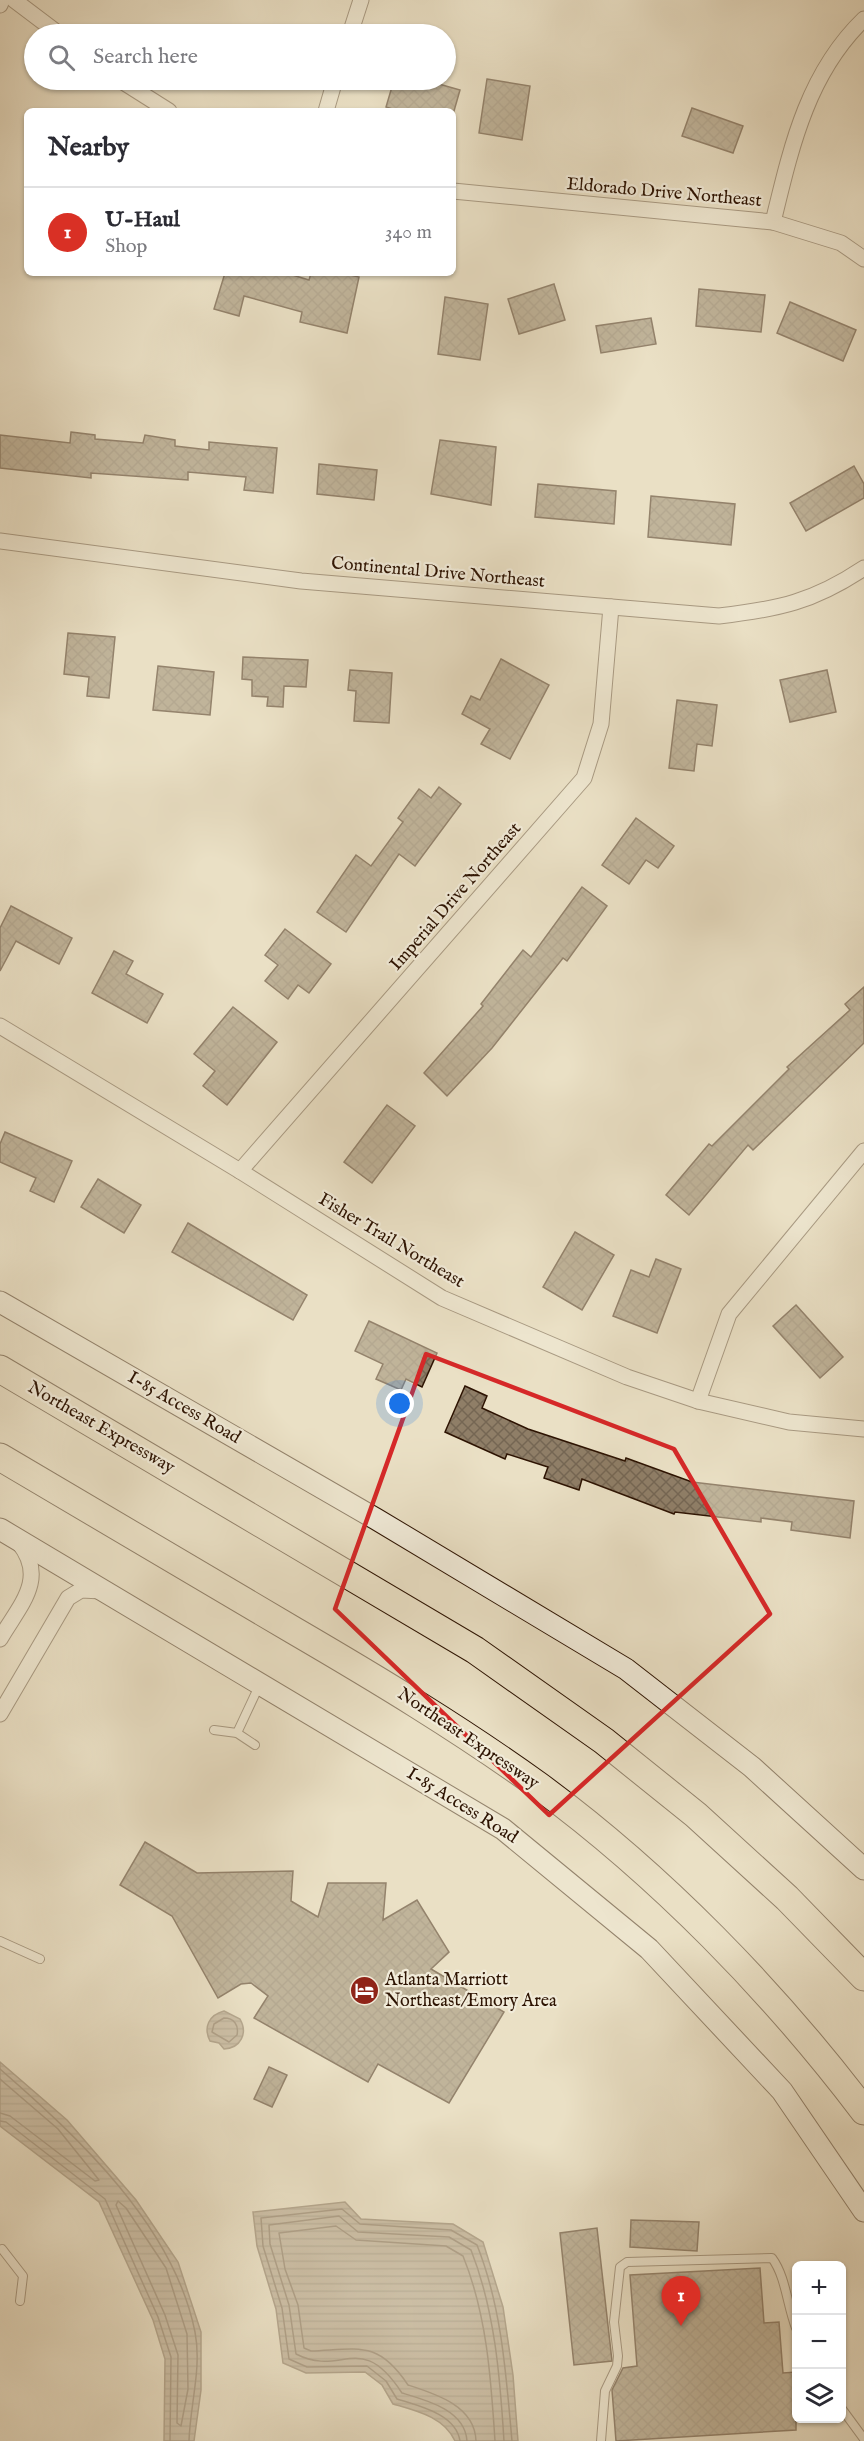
<!DOCTYPE html>
<html lang="en">
<head>
<meta charset="utf-8">
<style>
  :root { --surface:#fff; --page:#f7f7f7; --text:#2b2b33; --muted:#7c7c81; --line:#e1e1e2; --accent:#d93025 }
  body { margin:0; font-family:"IM FELL English",serif; background:var(--page); color:var(--text) }
  .controls { position:absolute; right:18px; bottom:18px; display:grid; overflow:hidden; border-radius:9px; box-shadow:0 2px 4px #0004 }
  .controls button { width:54px; height:54px; display:grid; place-items:center; padding:0; border:0; border-bottom:2px solid var(--line); background:var(--surface); color:var(--text); font:30px sans-serif }
  .you { position:absolute; left:400px; top:1404px; width:21px; height:21px; margin:-15px; border:4px solid #fff; border-radius:50%; background:#1a73e8; box-shadow:0 0 0 9px #1a73e833 }
  .badge { display:grid; place-items:center; width:39px; height:39px; border-radius:50%; background:var(--accent); color:#fff; font-size:20px; font-weight:700 }
  .pin { position:absolute; translate:-50% -50px; filter:drop-shadow(0 2px 3px #0008) }
  .pin::after { content:''; position:absolute; top:32px; width:21px; height:18px; background:inherit; clip-path:polygon(0 0,100% 0,50% 100%) }
  .list { margin:0; padding:0; list-style:none }
  h2 { display:flex; justify-content:space-between; align-items:center; height:78px; margin:0; padding:0 24px; font-size:26px }
  h2 small { font-size:20px; font-weight:400; color:var(--muted) }
  .list li { display:grid; grid-template-columns:39px 1fr auto; gap:18px; align-items:center; box-sizing:border-box; height:90px; padding:0 24px; border-top:2px solid var(--line) }
  .list b { display:block; font-size:22px; white-space:nowrap }
  .list p { margin:0; font-size:20px; white-space:nowrap; color:var(--muted) }
  .list em { font-size:20px; font-style:normal; color:var(--muted) }
  .icon { flex:none; width:33px; height:33px; fill:none; stroke:currentColor; stroke-width:2; stroke-linecap:round; stroke-linejoin:round }
  .map { position:relative; flex:none; width:864px; height:2441px; overflow:hidden }
  .search { position:absolute; background:var(--surface); box-shadow:0 2px 4px #0004; left:24px; top:24px; width:432px; height:66px; display:flex; align-items:center; gap:15px; box-sizing:border-box; padding:0 21px; border-radius:33px; color:var(--muted); font-size:22px }
  .panel { position:absolute; background:var(--surface); box-shadow:0 2px 4px #0004; left:24px; top:108px; width:432px; height:168px; border-radius:9px }
  .map>svg:first-child { display:block }
  .water { fill:url(#water-rules); stroke:#78644f; stroke-width:1.5 }
  .lines { fill:none; stroke-linecap:round; stroke-linejoin:round }
  .shore { stroke:#6c5642; stroke-width:1.5 }
  .building { fill:url(#building-cross-hatch); stroke:#2d1302; stroke-width:1.5 }
  .service-casing { stroke:#5c4633; stroke-width:10 }
  .minor-casing { stroke:#5c4633; stroke-width:17 }
  .secondary-casing { stroke:#2d1302; stroke-width:23 }
  .motorway-casing { stroke:#2d1302; stroke-width:29 }
  .service { stroke:#f1ebd9; stroke-width:8 }
  .minor { stroke:#f1ebd9; stroke-width:15 }
  .secondary { stroke:#f1ebd9; stroke-width:21 }
  .motorway { stroke:#eae0c5; stroke-width:27 }
  .marked { fill:none; stroke:#d62828; stroke-width:4.5; stroke-linejoin:round }
  .labels { text-anchor:middle; dominant-baseline:central; stroke-width:4.5; stroke-linejoin:round; paint-order:stroke }
  .street-label { font-size:18px; fill:#2d1302; stroke:#f1ebd9 }
  .poi-label { font-size:18px; fill:#2d1302; stroke:#f1ebd9; text-anchor:start }
</style>
</head>
<body>
<div class="map">
<svg width="864" height="2441" viewBox="0 0 864 2441">
  <defs>
    <pattern id="water-rules" width="6" height="5" patternUnits="userSpaceOnUse" patternTransform="scale(1.5)"><rect width="6" height="5" fill="#aa9a83"/><path d="M0 2.5h6" fill="none" stroke="#8b7c69"/></pattern>
    <pattern id="building-cross-hatch" width="8" height="8" patternUnits="userSpaceOnUse" patternTransform="scale(1.5)"><rect width="8" height="8" fill="#8f7e67"/><path d="M0 0l8 8M0 8l8-8" fill="none" stroke="#756653"/></pattern>
  </defs>
  <rect width="100%" height="100%" fill="#eae0c5"/>
  <filter id="stains"><feTurbulence type="fractalNoise" baseFrequency=".00333" numOctaves="4"/><feColorMatrix values="0 0 0 0 .2 0 0 0 0 .09 0 0 0 0 .02 0 0 0 .5 -.17"/></filter>
  <radialGradient id="worn" r=".72"><stop offset=".6" stop-color="#630" stop-opacity="0"/><stop offset="1" stop-color="#630" stop-opacity=".3"/></radialGradient>
  <g class="water">
    <path d="M 224,2011 L 240,2019 C 248,2033 241,2048 224,2049 L 219,2043 L 210,2041 C 203,2027 209,2015 224,2011 Z"/>
    <polygon points="0,2062 67,2120 136,2200 178,2262 201,2332 201,2390 194,2441 164,2441 165,2359 153,2320 99,2202 0,2126"/>
    <path d="M 345,2202 L 361,2219 L 453,2224 L 483,2242 L 503,2307 L 513,2375 L 518,2441 L 455,2441 C 444,2417 417,2411 393,2404 L 382,2385 L 365,2372 L 306,2373 L 283,2363 L 276,2309 L 257,2246 L 253,2212 Z"/>
  </g>
  <g class="lines">
    <g class="shore">
      <path d="M 224,2018 C 234,2018 239,2025 237,2035 L 229,2042 L 212,2032 L 214,2024 Z"/>
      <path d="M 0,2069 C 78,2137 174,2226 195,2332 C 202,2368 190,2405 189,2441"/>
      <polyline points="0,2079 58,2129 99,2180 95,2181 10,2116 0,2113"/>
      <polyline points="0,2121 6,2122 105,2199 158,2317 171,2357 170,2441"/>
      <polygon points="118,2201 126,2208 166,2268 187,2334 188,2389 181,2426 177,2423 178,2355 165,2315 116,2205"/>
      <path d="M 460,2441 C 456,2414 419,2406 397,2399 L 386,2381 L 367,2366 L 307,2367 L 289,2359 L 282,2308 L 263,2246 L 261,2218 L 342,2209 L 360,2224 L 451,2230 L 477,2245 C 502,2308 506,2375 512,2441"/>
      <path d="M 467,2441 C 465,2410 426,2400 402,2393 C 360,2329 343,2378 296,2354 L 289,2305 L 270,2244 L 269,2225 L 339,2216 L 358,2232 L 449,2237 L 471,2250 C 495,2311 500,2377 504,2441"/>
      <path d="M 476,2441 C 475,2406 436,2394 408,2385 C 378,2340 359,2349 311,2351 L 304,2348 L 298,2305 L 285,2269 L 279,2233 L 336,2226 L 356,2240 L 446,2246 L 463,2256 C 487,2315 491,2379 495,2441"/>
    </g>
  </g>
  <g class="building">
    <polygon points="487,79 530,86 522,140 479,133"/>
    <polygon points="394,80 425,80 460,90 454,111 399,111 386,107"/>
    <polygon points="692,108 743,126 733,153 682,136"/>
    <polygon points="225,273 286,273 309,280 311,273 342,273 359,277 347,333 300,322 302,312 244,296 239,316 214,309"/>
    <polygon points="554,284 565,320 519,334 508,299"/>
    <polygon points="699,289 765,295 761,332 696,326"/>
    <polygon points="445,297 488,304 480,360 438,354"/>
    <polygon points="790,302 856,330 843,361 777,333"/>
    <polygon points="651,318 656,344 601,353 596,326"/>
    <polygon points="71,432 95,435 95,439 143,443 145,435 175,440 175,446 209,450 209,442 277,448 273,493 244,490 246,477 188,472 188,480 91,473 91,478 0,468 0,435 70,443"/>
    <polygon points="440,440 496,447 491,505 431,494"/>
    <polygon points="319,464 377,470 374,500 317,494"/>
    <polygon points="854,466 864,484 864,498 806,531 790,503"/>
    <polygon points="538,484 616,491 614,524 535,517"/>
    <polygon points="651,496 735,504 731,545 648,537"/>
    <polygon points="68,633 115,637 109,698 87,696 89,677 64,674"/>
    <polygon points="243,657 308,660 306,687 284,686 283,707 267,706 268,697 252,696 252,680 242,679"/>
    <polygon points="501,659 549,685 510,759 481,744 490,729 462,714 471,696 480,700"/>
    <polygon points="158,666 214,672 210,715 153,710"/>
    <polygon points="350,670 392,673 389,723 354,721 356,691 348,690"/>
    <polygon points="827,670 836,712 790,722 780,680"/>
    <polygon points="677,700 717,705 712,746 697,744 694,771 669,768"/>
    <polygon points="439,787 461,804 415,866 399,854 346,932 317,912 356,855 371,866 403,822 398,818 419,789 431,798"/>
    <polygon points="636,818 674,846 658,868 646,860 629,884 602,865"/>
    <polygon points="582,887 607,906 567,961 563,958 492,1048 447,1096 424,1073 483,1006 481,1004 523,950 531,957"/>
    <polygon points="11,906 72,938 59,964 16,941 0,971 0,928"/>
    <polygon points="285,929 331,964 309,993 298,985 288,999 265,981 278,965 265,955"/>
    <polygon points="114,951 133,961 126,974 163,994 147,1023 92,993"/>
    <polygon points="864,987 864,1043 753,1150 748,1145 689,1215 666,1195 709,1144 712,1146 789,1069 787,1067 850,1010 845,1004"/>
    <polygon points="233,1007 277,1042 227,1105 203,1086 215,1071 194,1054"/>
    <polygon points="387,1105 415,1126 372,1183 344,1162"/>
    <polygon points="5,1132 72,1161 54,1202 30,1191 36,1178 0,1162 0,1144"/>
    <polygon points="98,1179 141,1205 124,1233 81,1207"/>
    <polygon points="188,1223 307,1295 293,1320 172,1252"/>
    <polygon points="575,1232 614,1255 582,1310 543,1287"/>
    <polygon points="656,1259 681,1269 657,1333 613,1316 631,1270 649,1277"/>
    <polygon points="796,1305 843,1357 820,1378 773,1326"/>
    <polygon points="369,1321 437,1353 422,1387 406,1379 401,1390 376,1379 383,1364 355,1351"/>
    <polygon points="465,1386 487,1396 482,1408 528,1429 625,1461 626,1458 692,1482 854,1501 850,1538 791,1530 792,1522 761,1518 761,1522 675,1512 674,1514 582,1479 579,1490 544,1478 548,1467 507,1454 505,1459 445,1432"/>
    <polygon points="145,1842 197,1873 293,1871 291,1901 318,1917 328,1883 386,1883 383,1920 417,1900 449,1952 431,1969 504,2012 449,2103 378,2064 368,2082 254,2018 268,1996 251,1983 241,1984 218,1998 172,1916 120,1885"/>
    <polygon points="269,2067 287,2075 272,2107 254,2099"/>
    <polygon points="631,2220 699,2222 697,2251 630,2247"/>
    <polygon points="597,2228 612,2361 574,2365 560,2233"/>
    <polygon points="760,2268 764,2323 779,2322 783,2373 796,2372 796,2430 616,2441 612,2390 623,2368 637,2366 630,2275"/>
  </g>
  <g class="lines">
    <defs>
      <g id="service">
        <polyline points="214,1730 237,1733 255,1745"/>
        <polyline points="237,1733 259,1686"/>
        <polyline points="0,1941 40,1959"/>
        <polyline points="2,2249 23,2276 20,2301"/>
        <polyline points="842,2409 864,2439"/>
        <path d="M 601,2441 L 605,2391 L 617,2366 L 618,2356 L 614,2322 L 620,2267 L 627,2262 L 772,2258 C 786,2277 787,2305 796,2328"/>
      </g>
      <g id="minor">
        <polyline points="14,0 59,34"/>
        <polyline points="0,5 2,0"/>
        <polyline points="350,34 361,0"/>
        <polyline points="120,80 169,111"/>
        <polyline points="326,111 335,80"/>
        <polyline points="453,191 773,222 841,243 864,259"/>
        <path d="M 773,222 C 791,148 807,74 864,19"/>
        <path d="M 0,541 L 301,581 L 719,616 C 779,609 813,602 864,568"/>
        <polyline points="0,1026 240,1171 442,1298 627,1377 698,1401 789,1422 864,1429"/>
        <polyline points="240,1171 584,778 601,724 611,607"/>
        <polyline points="698,1401 729,1314 864,1151"/>
        <path d="M 0,1639 C 19,1606 48,1579 19,1543"/>
        <polyline points="0,1714 68,1598 81,1590 102,1591"/>
      </g>
      <g id="secondary">
        <polyline points="0,1302 376,1519 626,1669 752,1767 864,1869"/>
        <polyline points="0,1529 503,1829 649,1949 782,2091 864,2211"/>
      </g>
      <g id="motorway">
        <polyline points="0,1369 475,1650 604,1741 696,1815 787,1898 864,1977"/>
        <path d="M 0,1457 C 98,1515 196,1572 293,1630 C 377,1679 460,1729 539,1786 C 660,1875 773,1991 864,2111"/>
      </g>
    </defs>
    <use href="#service" class="service-casing"/>
    <use href="#minor" class="minor-casing"/>
    <use href="#secondary" class="secondary-casing"/>
    <use href="#motorway" class="motorway-casing"/>
    <use href="#service" class="service"/>
    <use href="#minor" class="minor"/>
    <use href="#secondary" class="secondary"/>
    <use href="#motorway" class="motorway"/>
  </g>
  <path d="M0 0H864V2441H0ZM 426,1354 L 674,1449 L 770,1614 L 549,1815 L 335,1609 Z" fill="#eae0c5" fill-opacity=".55" fill-rule="evenodd"/>
  <path class="marked" d="M 426,1354 L 674,1449 L 770,1614 L 549,1815 L 335,1609 Z"/>
  <defs>
    <symbol id="hotel-disc" viewBox="-11 -11 22 22"><circle r="9.5" fill="#8f2418" stroke="#f1ebd9"/><path d="M-6-4.5h1.5V1H6V5H4.5V3h-9V5H-6ZM-4 0a1.8 1.8 0 1 1 3.6 0ZM.5 0V-2.5h3Q6-2.5 6 0Z" fill="#fff"/></symbol>
  </defs>
  <g fill-rule="evenodd">
    <use href="#hotel-disc" x="348" y="1974" width="33" height="33"/>
  </g>
  <g class="labels">
    <g class="street-label">
      <text transform="translate(664 193) rotate(5)">Eldorado Drive Northeast</text>
      <text transform="translate(438 573) rotate(5)">Continental Drive Northeast</text>
      <text transform="translate(456 897) rotate(-49)">Imperial Drive Northeast</text>
      <text transform="translate(391 1241) rotate(31)">Fisher Trail Northeast</text>
      <text transform="translate(184 1408) rotate(30)">I-85 Access Road</text>
      <text transform="translate(101 1428) rotate(30)">Northeast Expressway</text>
      <text transform="translate(468 1739) rotate(34)">Northeast Expressway</text>
      <text transform="translate(462 1806) rotate(32)">I-85 Access Road</text>
    </g>
    <g class="poi-label">
      <text x="385" y="1980">Atlanta Marriott<tspan x="385" dy="21">Northeast/Emory Area</tspan></text>
    </g>
  </g>
  <rect width="100%" height="100%" filter="url(#stains)"/>
  <rect width="100%" height="100%" fill="url(#worn)"/>
</svg>
<div class="controls">
<button>+</button>
<button>−</button>
<button><svg class="icon" aria-label="layers" viewBox="0 0 24 24"><path d="M12 4l9 5-9 5-9-5zM3 14l9 5 9-5"/></svg></button>
</div>
<div class="you"></div>
<div class="pin badge" style="left:681px;top:2326px">1</div>
<div class="search"><svg class="icon" aria-label="search" viewBox="0 0 24 24"><circle cx="10" cy="10" r="6"/><path d="M15 15l6 6"/></svg>Search here</div>
<section class="panel">
<h2>Nearby<small></small></h2>
<ul class="list">
<li><span class="badge">1</span><div><b>U-Haul</b><p>Shop</p></div><em>340 m</em></li>
</ul>
</section>
</div>
</body>
</html>
